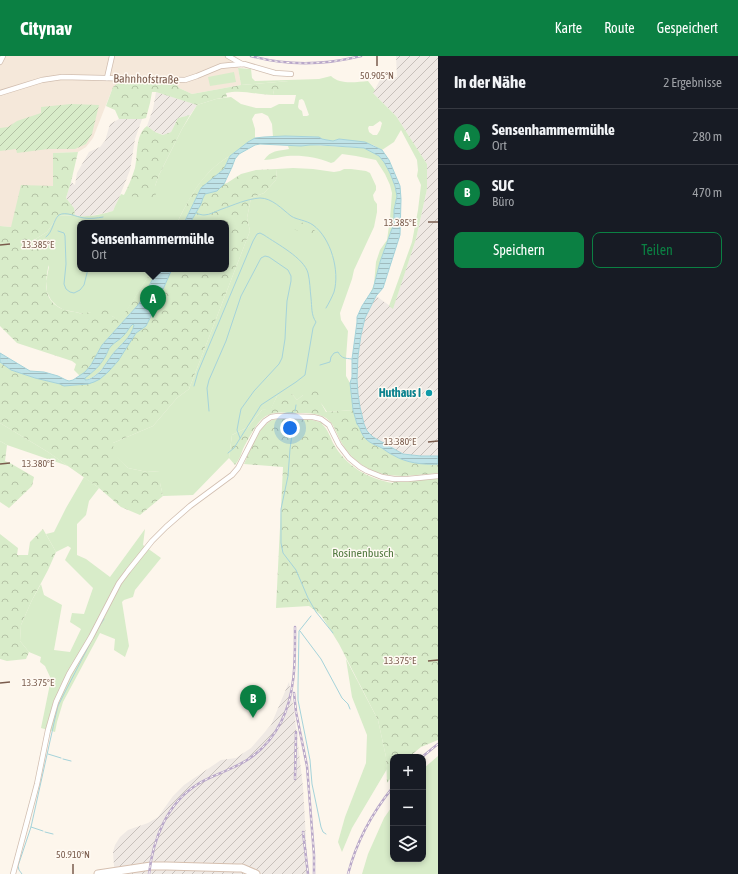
<!DOCTYPE html>
<html lang="de">
<head>
<meta charset="utf-8">
<style>
  :root { --surface:#171b24; --page:#20242c; --text:#f1f3f6; --muted:#9ea1a6; --line:#363941; --accent:#0b8043 }
  body { margin:0; font-family:"Asap Condensed",sans-serif; background:var(--page); color:var(--text) }
  .controls { position:absolute; right:12px; bottom:12px; display:grid; overflow:hidden; border-radius:8px; box-shadow:0 2px 6px #0003 }
  .controls button { width:36px; height:36px; display:grid; place-items:center; padding:0; border:0; border-bottom:1px solid var(--line); background:var(--surface); color:var(--text); font:20px sans-serif }
  .you { position:absolute; left:290px; top:372px; width:14px; height:14px; margin:-10px; border:3px solid #fff; border-radius:50%; background:#1a73e8; box-shadow:0 0 0 6px #1a73e833 }
  .badge { display:grid; place-items:center; width:26px; height:26px; border-radius:50%; background:var(--accent); color:#fff; font-size:13px; font-weight:700 }
  .pin { position:absolute; translate:-50% -33px; filter:drop-shadow(0 1px 2px #0008) }
  .pin::after { content:''; position:absolute; top:21px; width:14px; height:12px; background:inherit; clip-path:polygon(0 0,100% 0,50% 100%) }
  .popup { position:absolute; left:77px; top:164px; width:152px; height:52px; box-sizing:border-box; display:grid; place-content:center; border-radius:8px; background:var(--surface); filter:drop-shadow(0 1px 3px #0005); font-size:13px; white-space:nowrap; color:var(--muted) }
  .popup b { font-size:15px; color:var(--text) }
  .popup::after { content:''; position:absolute; left:50%; top:100%; margin-left:-8px; border:8px solid transparent; border-top-color:var(--surface) }
  .list { margin:0; padding:0; list-style:none }
  h2 { display:flex; justify-content:space-between; align-items:center; height:52px; margin:0; padding:0 16px; font-size:17px }
  h2 small { font-size:13px; font-weight:400; color:var(--muted) }
  .list li { display:grid; grid-template-columns:26px 1fr auto; gap:12px; align-items:center; box-sizing:border-box; height:56px; padding:0 16px; border-top:1px solid var(--line) }
  .list b { display:block; font-size:15px; white-space:nowrap }
  .list p { margin:0; font-size:13px; white-space:nowrap; color:var(--muted) }
  .list em { font-size:13px; font-style:normal; color:var(--muted) }
  .actions { display:flex; gap:8px; padding:12px 16px }
  .actions a { flex:1; padding:9px 0; border:1px solid var(--accent); border-radius:8px; text-align:center; font-size:14px; color:var(--accent) }
  .actions .main { background:var(--accent); color:#fff }
  .icon { flex:none; width:22px; height:22px; fill:none; stroke:currentColor; stroke-width:2; stroke-linecap:round; stroke-linejoin:round }
  .map { position:relative; flex:none; width:438px; height:818px; overflow:hidden }
  header { display:flex; align-items:center; gap:24px; box-sizing:border-box; height:56px; padding:0 20px; background:var(--accent); color:#fff }
  header strong { font-size:19px }
  nav { display:flex; gap:22px; margin-inline-start:auto; font-size:14px }
  main { display:flex }
  aside { flex:1; background:var(--surface) }
  .map>svg:first-child { display:block }
  .residential { fill:#f5e8da }
  .industrial { fill:url(#industrial-furrows) }
  .grass { fill:#d8ecc9; fill-rule:evenodd }
  .forest { fill:url(#forest-crowns) }
  .garden { fill:url(#garden-furrows) }
  .water { fill:url(#water-rules); stroke:#a5d3da; fill-rule:evenodd }
  .lines { fill:none; stroke-linecap:round; stroke-linejoin:round }
  .stream { stroke:#a5d3da; stroke-width:1 }
  .street-casing { stroke:#d1beb0; stroke-width:6 }
  .secondary-casing { stroke:#d6c0b0; stroke-width:9 }
  .street { stroke:#fff; stroke-width:4.5 }
  .secondary { stroke:#fff; stroke-width:7 }
  .rail-casing { stroke:#b9a8c9; stroke-width:2.5 }
  .rail { stroke:#fffaf3; stroke-width:1; stroke-dasharray:3; stroke-linecap:butt }
  .ticks { fill:none; stroke:#7a5c4d; stroke-width:1.5 }
  .culture-dot { fill:#0f9aa8; stroke:#fffaf3; stroke-width:1.5 }
  .labels { text-anchor:middle; dominant-baseline:central; stroke-width:3; stroke-linejoin:round; paint-order:stroke }
  .street-label { font-size:12px; fill:#7a5c4d; stroke:#fffaf3 }
  .culture-label { font-size:12px; font-weight:bold; fill:#0d838f; stroke:#fffaf3; text-anchor:end }
  .park-label { font-size:12px; fill:#537a41; stroke:#fffaf3 }
  .ticks-label { font-size:10px; text-anchor:middle; fill:#7a5c4d; stroke:#fffaf3; stroke-width:3; stroke-linejoin:round; paint-order:stroke }
</style>
</head>
<body>
<header>
<strong>Citynav</strong>
<nav><a>Karte</a><a>Route</a><a>Gespeichert</a></nav>
</header>
<main>
<div class="map">
<svg width="438" height="818" viewBox="0 0 438 818">
  <defs>
    <pattern id="industrial-furrows" width="10" height="10" patternUnits="userSpaceOnUse"><rect width="10" height="10" fill="#efe9e4"/><path d="M-1 1l2-2M0 10L10 0M9 11l2-2" fill="none" stroke="#c7c0bb"/></pattern>
    <pattern id="forest-crowns" width="20" height="18" patternUnits="userSpaceOnUse"><rect width="20" height="18" fill="#d8ecc9"/><path d="M2 6a3 3 0 1 1 6 0M12 15a3 3 0 1 1 6 0" fill="none" stroke="#b4c2a5"/></pattern>
    <pattern id="garden-furrows" width="10" height="10" patternUnits="userSpaceOnUse"><rect width="10" height="10" fill="#d8ecc9"/><path d="M-1 1l2-2M0 10L10 0M9 11l2-2" fill="none" stroke="#b4c2a5"/></pattern>
    <pattern id="water-rules" width="6" height="5" patternUnits="userSpaceOnUse"><rect width="6" height="5" fill="#bfe3e8"/><path d="M0 2.5h6" fill="none" stroke="#a0bbbe"/></pattern>
  </defs>
  <rect width="100%" height="100%" fill="#fdf6ec"/>
  <polygon class="residential" points="0,0 236,0 241,29 192,38 179,32 113,31 93,82 86,91 78,96 53,97 53,130 11,171 0,170"/>
  <g class="industrial">
    <polygon points="396,0 438,0 438,400 421,400 403,398 373,381 367,375 364,368 360,351 358,338 357,323 358,300 361,279 365,262 376,240 393,252 416,183 427,133 427,108 396,60 373,37 380,24 397,21"/>
    <polygon points="156,36 176,42 197,49 190,59 178,62 171,76 164,79 155,76 147,70 153,53"/>
    <polygon points="119,63 142,63 135,83 130,114 119,142 115,150 113,155 100,158 88,160 75,160 74,152 66,142 71,126 75,129 77,117 89,96 100,91 105,85 110,68"/>
    <polygon points="289,626 294,654 303,731 308,818 116,818 114,810 113,796 115,789 120,781 128,774 148,767 158,761 173,740 184,729 221,704 236,702 251,692 271,669"/>
  </g>
  <g class="grass">
    <path d="M 238,12 L 251,13 L 252,22 L 255,25 L 319,23 L 331,20 C 340,29 356,26 368,25 L 375,34 L 373,37 L 396,60 L 427,108 L 427,133 L 416,183 L 393,253 L 389,250 L 412,186 L 418,154 L 421,129 L 417,120 L 418,114 L 417,104 L 401,74 L 394,86 L 382,94 L 373,89 L 339,83 L 333,85 L 327,84 L 322,83 L 319,81 L 285,80 L 273,81 L 272,68 L 268,60 L 262,57 L 255,58 L 252,63 L 255,73 L 255,82 C 246,87 239,94 230,100 C 227,102 224,103 222,105 C 200,121 189,143 177,167 L 80,167 L 80,213 L 153,213 L 120,265 L 112,260 L 91,256 L 84,258 L 70,255 L 64,254 L 57,250 L 51,244 L 47,236 L 46,225 L 49,211 L 39,192 L 33,189 L 34,184 L 47,176 L 58,160 C 68,158 77,161 87,160 C 96,160 105,157 113,155 L 115,150 L 121,138 L 124,139 L 155,130 L 159,119 L 182,73 L 197,49 L 216,43 L 231,41 L 241,48 L 256,52 L 271,52 L 279,48 L 294,48 L 296,39 L 273,39 L 274,34 L 289,25 L 241,29 ZM 302,43 L 304,45 L 309,59 L 307,60 L 303,60 L 302,55 L 299,53 L 298,51 L 299,44 ZM 380,65 L 382,67 L 380,74 L 377,79 L 373,79 L 369,76 L 368,72 L 369,70 L 373,70 Z"/>
    <polygon points="234,16 236,26 210,30 208,21"/>
    <path d="M 310,89 L 364,92 L 379,100 L 384,106 L 390,117 L 395,130 L 397,140 L 394,154 L 394,167 L 380,206 L 373,233 L 369,241 L 374,228 L 376,206 L 380,194 L 387,184 L 390,163 L 392,137 L 390,129 L 385,118 L 376,104 L 356,100 L 342,98 L 334,106 L 331,107 C 317,101 302,99 287,100 C 279,101 272,104 264,104 C 271,94 278,95 289,93 L 288,90 L 301,90 Z"/>
    <polygon points="293,112 313,113 334,116 340,115 344,113 351,113 366,115 370,117 376,130 376,134 373,139 374,144 377,148 377,156 374,171 354,214 352,223 340,257 341,264 348,275 346,302 346,320 350,327 353,354 327,356 321,347 303,339 297,344 292,338 277,340 271,353 262,354 248,371 232,379 229,402 193,439 163,440 160,427 160,415 147,416 128,412 113,398 113,387 153,370 177,342 189,333 250,175 247,162 251,142 264,137 276,124 277,113"/>
    <path d="M 133,268 L 134,269 C 132,281 119,290 112,299 C 108,304 105,310 100,315 C 96,319 91,323 84,324 L 85,322 C 94,315 99,311 105,301 C 107,298 108,293 111,290 C 115,286 121,283 125,278 C 128,275 129,271 133,268 Z"/>
    <polygon points="0,367 48,396 68,410 7,389 0,385"/>
    <polygon points="84,421 99,432 89,445 86,459 77,468 77,499 86,503 110,521 145,473 143,489 161,502 135,534 133,541 124,544 122,546 129,590 125,601 114,594 115,583 100,577 63,646 57,666 55,676 41,672 51,623 45,610 40,606 41,601 29,596 20,585 21,569 32,544 41,528 44,539 62,549 54,594 70,596 81,573 70,566 72,557 84,558 93,532 65,504 71,492 68,490 56,496 46,478 54,476 66,452"/>
    <polygon points="346,603 378,664 386,701 387,713 352,772 342,796 338,786 345,761 366,707 367,679 352,641"/>
    <polygon points="438,700 438,818 362,818 368,798 384,762 393,749 393,803 423,803 423,713"/>
  </g>
  <g class="forest">
    <path d="M 289,25 L 291,30 L 274,34 L 273,39 C 257,39 242,33 226,37 L 227,41 L 216,43 L 197,49 L 156,36 L 152,36 L 150,47 L 146,62 L 142,63 L 119,63 L 115,54 L 106,50 L 113,31 L 118,27 L 175,26 L 179,32 L 192,38 L 241,29 Z"/>
    <path d="M 190,59 L 182,73 L 159,119 L 155,130 L 156,141 L 143,142 L 124,139 C 128,131 132,122 135,112 C 138,99 135,79 147,70 L 155,76 L 163,79 L 171,76 L 178,62 Z"/>
    <path d="M 78,96 L 71,126 L 66,142 L 74,152 L 75,160 L 66,159 L 58,160 L 47,176 L 34,184 L 34,189 L 39,192 L 46,191 C 53,202 46,215 46,227 C 46,246 58,254 75,256 C 78,257 82,258 84,257 C 92,257 100,252 108,250 L 112,260 L 120,264 L 153,213 L 158,213 L 142,243 L 138,249 L 102,289 L 91,309 L 85,316 L 80,320 L 74,314 L 76,308 L 72,305 L 17,287 L 0,270 L 0,170 L 11,171 L 21,129 L 53,130 L 53,97 Z"/>
    <path d="M 230,100 L 224,113 L 201,132 L 184,167 L 177,167 C 182,157 187,146 193,137 C 201,123 216,107 230,100 Z"/>
    <polygon points="277,113 276,124 264,137 251,142 247,162 250,175 189,333 177,342 153,370 113,387 114,398 128,412 147,416 160,415 160,427 163,440 140,459 121,451 99,432 48,396 0,367 0,306 11,314 35,322 69,330 76,329 88,328 118,305 136,277 146,270 152,258 172,213 226,213 226,167 190,167 201,148 203,142 205,138 217,135 224,128 227,127 241,118 256,114"/>
    <path d="M 294,164 C 306,167 315,173 322,182 L 320,186 L 316,186 L 307,179 L 294,173 L 292,167 Z"/>
    <path d="M 318,331 L 321,347 L 326,356 L 353,354 L 357,367 C 361,372 361,379 366,383 C 370,387 375,389 379,391 C 384,393 388,397 393,399 C 406,407 423,409 438,408 L 438,417 C 415,419 391,424 369,413 C 359,408 349,399 343,389 C 336,379 335,365 322,360 C 312,356 300,357 289,357 C 279,356 269,356 261,364 C 255,370 247,385 243,393 C 241,399 239,404 235,409 L 229,402 L 232,379 L 248,371 L 262,354 L 271,352 L 277,340 L 288,336 L 292,338 L 297,344 L 309,334 Z"/>
    <path d="M 282,363 L 312,364 L 323,367 L 322,368 C 328,374 330,380 333,387 C 346,410 368,423 393,427 L 394,426 L 409,425 L 438,422 L 438,684 L 421,691 L 409,701 L 393,701 L 393,719 L 387,727 L 386,701 L 378,664 L 339,588 L 321,559 L 309,550 L 276,552 L 283,411 L 244,408 C 250,395 257,374 269,366 C 273,363 277,363 282,363 Z"/>
    <polygon points="0,385 7,389 5,405 10,407 34,421 32,430 9,452 0,446"/>
    <polygon points="43,473 56,496 48,514 32,544 21,569 20,585 29,596 26,603 7,605 0,603 0,478 18,492 17,499 28,499 30,486"/>
  </g>
  <polygon class="garden" points="71,48 99,49 92,78 86,88 75,93 48,93 17,97 16,93 0,95 0,72 8,71 17,65 41,57 41,51"/>
  <g class="water">
    <path d="M 285,80 L 319,81 L 322,83 L 327,84 L 333,85 L 339,83 L 365,86 L 382,94 L 389,104 L 400,130 L 401,143 L 400,179 L 383,232 L 376,240 L 365,262 L 361,279 L 358,300 L 357,323 L 358,338 L 360,351 L 364,368 L 367,375 L 373,381 L 403,398 L 421,400 L 438,400 L 438,408 C 423,409 406,407 393,399 C 388,397 384,393 380,391 C 375,389 370,387 366,383 C 361,379 361,372 357,368 L 353,354 L 350,327 L 352,321 L 352,303 L 357,266 L 357,261 L 362,250 L 373,233 L 380,206 L 394,167 L 394,154 L 397,140 L 395,130 L 390,117 L 384,106 L 379,100 L 364,92 L 321,89 L 310,89 L 301,90 L 260,88 L 255,89 L 239,98 L 235,103 L 232,111 L 224,128 L 217,135 L 205,138 L 203,142 L 201,148 L 190,167 L 184,167 L 201,132 L 224,113 L 230,100 L 248,86 L 255,82 L 264,81 Z"/>
    <path d="M 158,213 L 172,213 L 152,258 L 146,270 L 136,277 L 118,305 L 108,316 L 100,323 L 94,326 L 88,328 L 64,330 L 60,328 L 35,322 L 11,314 L 0,306 L 0,297 L 30,315 L 44,316 L 58,320 L 66,324 L 69,325 L 73,324 L 85,316 L 91,309 L 102,289 L 138,249 L 142,243 ZM 133,268 L 134,269 C 132,281 119,290 112,299 C 108,304 105,310 101,315 C 96,319 91,324 85,324 L 85,322 C 94,315 99,311 105,301 C 107,298 108,293 111,290 C 115,286 121,283 125,278 C 128,275 129,271 133,268 Z"/>
  </g>
  <g class="lines">
    <g class="stream">
      <path d="M 196,157 C 198,158 202,159 204,159 C 210,159 216,155 222,153 C 234,149 246,143 260,142 C 272,142 282,153 291,160 C 297,164 306,164 313,169 C 331,182 340,215 334,236 C 332,241 329,247 326,252"/>
      <polyline points="58,175 64,177 65,180 66,208 64,228 66,233 70,236 74,237 80,234 84,229 88,213"/>
      <path d="M 46,181 C 53,176 53,164 59,159 C 66,155 76,161 84,162 C 91,163 97,162 103,161"/>
      <path d="M 320,309 L 330,306 L 331,301 L 334,297 L 338,296 C 342,303 345,302 352,303"/>
      <path d="M 194,330 L 198,316 L 253,185 L 257,178 L 260,177 L 264,179 C 277,188 304,202 308,217 C 310,225 310,234 311,242 C 312,251 311,259 316,266 L 313,272 L 305,319 L 296,326 L 261,349 L 234,392 L 228,397"/>
      <polyline points="209,355 207,332 209,324 226,285 241,240 261,202 265,200 269,201 288,214 291,220 291,225 287,245 286,262 285,283 282,302 279,308 254,335 241,353 239,363 237,374 240,382"/>
      <polyline points="295,355 296,349"/>
      <polyline points="294,364 290,393 288,420 281,453 281,487 283,497 296,514 308,542 316,556 333,577"/>
      <polyline points="311,560 299,575 298,630 298,644 310,704 312,728 316,747 321,771 323,776 326,778"/>
      <polyline points="300,575 321,603 342,642 348,648 350,653"/>
      <polyline points="48,698 61,702"/>
      <polyline points="63,703 71,705"/>
      <polyline points="31,771 43,775"/>
      <polyline points="45,776 53,778"/>
      <polyline points="22,818 19,814 18,810 31,771 56,658 58,650 65,636 97,574 104,563"/>
    </g>
    <defs>
      <g id="street">
        <polyline points="228,0 242,8"/>
        <polyline points="0,6 3,0"/>
        <polyline points="107,22 112,0"/>
        <polyline points="0,37 42,24 62,21 185,24 197,20 221,10 231,9 244,8 275,17 291,18"/>
        <polyline points="13,818 37,728 48,674 56,646 69,618 91,581 119,527 128,515 152,485 166,471 190,450 232,419 238,412 258,373 265,365 271,361 278,360 313,361 321,363 329,369 339,389 349,402 360,411 367,415 382,421 394,423 408,423 438,420"/>
      </g>
      <polyline id="secondary" points="98,818 151,810 167,810 237,812 242,812 256,818"/>
    </defs>
    <use href="#street" class="street-casing"/>
    <use href="#secondary" class="secondary-casing"/>
    <use href="#street" class="street"/>
    <use href="#secondary" class="secondary"/>
    <defs>
      <g id="rail">
        <path d="M 251,0 C 287,10 325,9 361,0"/>
        <polyline points="294,637 296,656 307,710 314,799 314,818"/>
        <polyline points="422,701 438,688"/>
        <polyline points="295,723 296,676"/>
        <polyline points="303,776 308,818"/>
        <path d="M 149,818 C 153,783 167,747 198,728 C 209,721 222,717 234,711 C 254,702 271,686 281,666 C 296,637 295,603 295,571"/>
        <path d="M 348,818 C 356,787 372,757 393,731"/>
      </g>
    </defs>
    <use href="#rail" class="rail-casing"/>
    <use href="#rail" class="rail"/>
  </g>
  <path class="ticks" d="M 377,0 L 377,10M 428,166 L 438,166M 0,189 L 10,188M 428,386 L 438,385M 0,408 L 10,407M 428,605 L 438,604M 0,627 L 10,626M 73,808 L 73,818"/>
  <circle class="culture-dot" cx="429" cy="337" r="4"/>
  <g class="labels">
    <g class="street-label">
      <text transform="translate(146 23) rotate(1)">Bahnhofstraße</text>
    </g>
    <g class="culture-label">
      <text x="421" y="337">Huthaus I</text>
    </g>
    <g class="park-label">
      <text x="363" y="497">Rosinenbusch</text>
    </g>
  </g>
  <g class="ticks-label">
    <text x="377" y="23">50.905°N</text>
    <text x="400" y="170">13.385°E</text>
    <text x="38" y="192">13.385°E</text>
    <text x="400" y="389">13.380°E</text>
    <text x="38" y="411">13.380°E</text>
    <text x="400" y="608">13.375°E</text>
    <text x="38" y="630">13.375°E</text>
    <text x="73" y="802">50.910°N</text>
  </g>
</svg>
<div class="controls">
<button>+</button>
<button>−</button>
<button><svg class="icon" aria-label="layers" viewBox="0 0 24 24"><path d="M12 4l9 5-9 5-9-5zM3 14l9 5 9-5"/></svg></button>
</div>
<div class="you"></div>
<div class="pin badge" style="left:153px;top:262px">A</div>
<div class="popup"><b>Sensenhammermühle</b>Ort</div>
<div class="pin badge" style="left:253px;top:662px">B</div>
</div>
<aside>
<h2>In der Nähe<small>2 Ergebnisse</small></h2>
<ul class="list">
<li><span class="badge">A</span><div><b>Sensenhammermühle</b><p>Ort</p></div><em>280 m</em></li>
<li><span class="badge">B</span><div><b>SUC</b><p>Büro</p></div><em>470 m</em></li>
</ul>
<div class="actions"><a class="main">Speichern</a><a>Teilen</a></div>
</aside>
</main>
</body>
</html>
